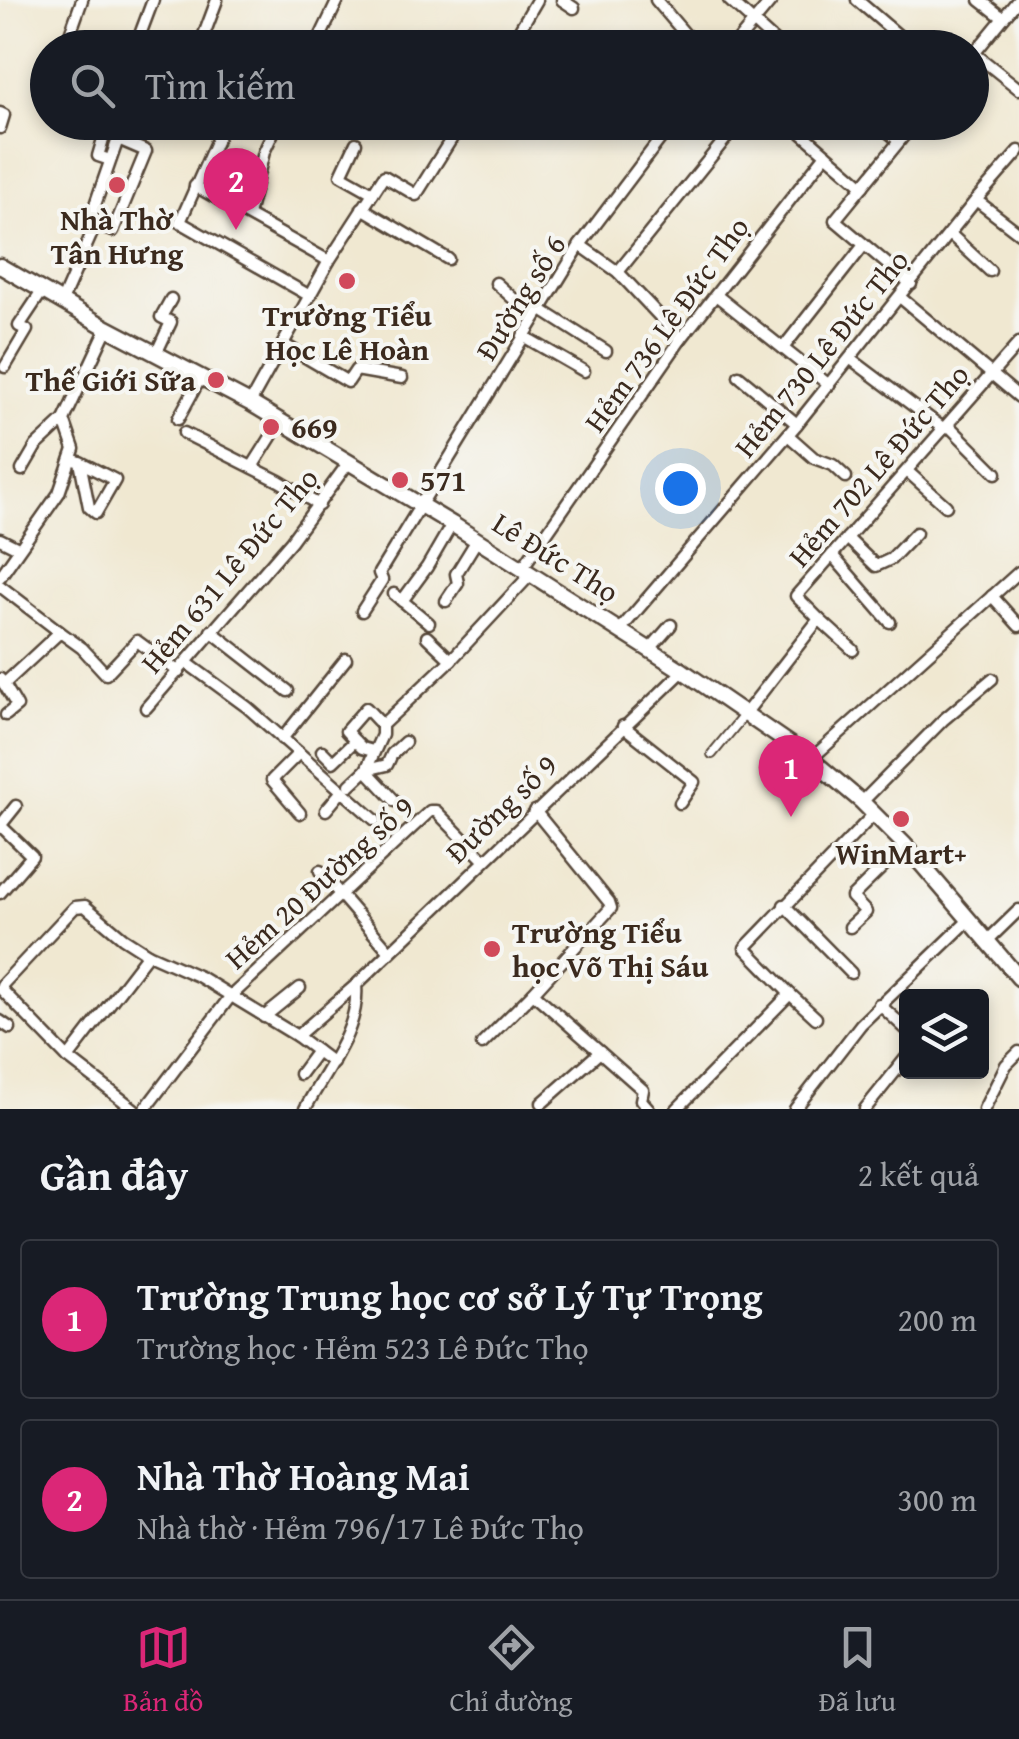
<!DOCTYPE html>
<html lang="vi">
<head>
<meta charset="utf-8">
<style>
  :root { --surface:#171b24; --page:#242831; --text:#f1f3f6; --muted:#9ea1a6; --line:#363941; --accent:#db2777 }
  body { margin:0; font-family:"Gentium Book Plus",serif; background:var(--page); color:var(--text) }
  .controls { position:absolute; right:30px; bottom:30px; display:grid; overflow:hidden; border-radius:10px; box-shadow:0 5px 15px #0003 }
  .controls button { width:90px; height:90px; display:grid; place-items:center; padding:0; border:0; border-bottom:2px solid var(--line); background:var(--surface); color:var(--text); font:50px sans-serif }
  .you { position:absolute; left:680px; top:488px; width:35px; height:35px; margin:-25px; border:8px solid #fff; border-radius:50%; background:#1a73e8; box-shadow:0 0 0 15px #1a73e833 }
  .badge { display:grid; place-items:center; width:65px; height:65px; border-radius:50%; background:var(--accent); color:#fff; font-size:32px; font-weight:700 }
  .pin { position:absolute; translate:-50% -82px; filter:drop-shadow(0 2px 5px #0008) }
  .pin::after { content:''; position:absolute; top:52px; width:35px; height:30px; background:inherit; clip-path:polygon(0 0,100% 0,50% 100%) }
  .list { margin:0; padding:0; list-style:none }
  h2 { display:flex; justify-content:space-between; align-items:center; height:130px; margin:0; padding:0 40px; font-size:42px }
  h2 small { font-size:32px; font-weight:400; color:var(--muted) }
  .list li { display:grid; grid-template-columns:65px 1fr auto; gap:30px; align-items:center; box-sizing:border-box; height:160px; margin:0 20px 20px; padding:0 20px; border:2px solid var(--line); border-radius:10px }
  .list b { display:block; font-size:38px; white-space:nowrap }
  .list p { margin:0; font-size:32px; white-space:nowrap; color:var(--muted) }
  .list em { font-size:32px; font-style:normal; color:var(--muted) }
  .icon { flex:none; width:55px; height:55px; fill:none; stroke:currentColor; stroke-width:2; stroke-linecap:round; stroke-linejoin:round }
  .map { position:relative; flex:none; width:1019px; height:1109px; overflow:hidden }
  .search { position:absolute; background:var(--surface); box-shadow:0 5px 15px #0003; left:30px; right:30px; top:30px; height:110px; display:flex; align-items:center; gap:25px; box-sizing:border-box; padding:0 35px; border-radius:55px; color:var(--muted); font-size:38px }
  .sheet { height:490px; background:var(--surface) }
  nav { display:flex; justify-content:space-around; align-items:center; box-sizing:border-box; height:140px; border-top:2px solid var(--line); background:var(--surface); font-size:28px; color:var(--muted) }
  nav a { display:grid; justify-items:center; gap:5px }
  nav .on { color:var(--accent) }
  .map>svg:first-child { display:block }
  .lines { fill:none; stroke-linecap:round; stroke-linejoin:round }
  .pedestrian-casing { stroke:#564639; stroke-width:12 }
  .minor-casing { stroke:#564639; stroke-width:15 }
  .secondary-casing { stroke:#564639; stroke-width:19 }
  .pedestrian { stroke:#fff; stroke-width:8 }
  .minor { stroke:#fff; stroke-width:10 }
  .secondary { stroke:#fff; stroke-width:14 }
  .poi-dot { fill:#d1495b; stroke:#f6f6f2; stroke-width:4 }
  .labels { text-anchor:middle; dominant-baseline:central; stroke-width:8; stroke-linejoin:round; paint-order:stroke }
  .poi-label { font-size:30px; font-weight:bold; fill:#3b2a1e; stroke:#f6f6f2 }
  .street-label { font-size:30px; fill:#3b2a1e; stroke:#f6f6f2 }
</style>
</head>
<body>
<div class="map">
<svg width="1019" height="1109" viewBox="0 0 1019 1109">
  <rect width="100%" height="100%" fill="#f6f6f2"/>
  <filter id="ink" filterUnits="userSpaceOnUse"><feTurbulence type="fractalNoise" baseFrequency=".01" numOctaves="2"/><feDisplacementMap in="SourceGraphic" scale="20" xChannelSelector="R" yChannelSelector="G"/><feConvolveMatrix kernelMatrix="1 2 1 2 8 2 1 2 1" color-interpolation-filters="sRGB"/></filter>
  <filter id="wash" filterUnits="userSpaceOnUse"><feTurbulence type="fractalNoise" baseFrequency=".0048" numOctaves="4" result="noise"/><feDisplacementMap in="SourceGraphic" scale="40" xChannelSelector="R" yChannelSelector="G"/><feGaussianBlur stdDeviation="2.25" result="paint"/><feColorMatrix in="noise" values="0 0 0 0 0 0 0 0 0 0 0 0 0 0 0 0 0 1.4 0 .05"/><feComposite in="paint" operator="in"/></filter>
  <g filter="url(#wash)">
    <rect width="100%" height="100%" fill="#f0e8d1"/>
  </g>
  <g filter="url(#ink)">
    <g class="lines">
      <defs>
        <polyline id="pedestrian" points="712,754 745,714"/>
        <g id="minor">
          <polyline points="562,0 574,8"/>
          <polyline points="656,0 697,48"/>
          <polyline points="729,0 782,48"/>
          <polyline points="857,0 913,48"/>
          <polyline points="980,0 1003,18"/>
          <polyline points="65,48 82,0"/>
          <polyline points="135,48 153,0"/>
          <polyline points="199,48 217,0"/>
          <polyline points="315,48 338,0"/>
          <polyline points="509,48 537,0"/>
          <polyline points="732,48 772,0"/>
          <polyline points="974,53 1019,89"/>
          <polyline points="972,56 1018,0"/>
          <polyline points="48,98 48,103"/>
          <polyline points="0,113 4,115 0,128"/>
          <polyline points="108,122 98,156 110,160"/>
          <polyline points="639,122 661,138"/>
          <polyline points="789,122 826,154"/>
          <polyline points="876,122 899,141"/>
          <polyline points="223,126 180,222 310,296"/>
          <polyline points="356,143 341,175 373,193"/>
          <polyline points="195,186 329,261"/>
          <polyline points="976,200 1019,233"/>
          <polyline points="362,208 448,259"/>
          <polyline points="248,215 264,152 278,122"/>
          <polyline points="950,234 990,271"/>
          <polyline points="580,245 618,272 681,339"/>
          <polyline points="618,272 739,122"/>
          <polyline points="496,283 517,302 537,313"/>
          <polyline points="911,284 835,220 915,122"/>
          <polyline points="716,295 829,385"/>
          <polyline points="901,298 1019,397"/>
          <polyline points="62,301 95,226 89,222 118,139 146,151 113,231 95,226"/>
          <polyline points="540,309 606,351"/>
          <polyline points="523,336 584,371"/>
          <polyline points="283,344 348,382 356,370 402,378"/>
          <polyline points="783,348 864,245"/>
          <polyline points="156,354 171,322 161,317 171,299"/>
          <polyline points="851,359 944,429"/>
          <polyline points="5,367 27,330 19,326 43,290"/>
          <polyline points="739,376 797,424"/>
          <polyline points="250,403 329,261 384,176 416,195 462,122"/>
          <polyline points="178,419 201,377"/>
          <polyline points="948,425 996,473"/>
          <polyline points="184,433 279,481 319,505"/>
          <polyline points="788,435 814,458 833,465 846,477"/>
          <polyline points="71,459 80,462 89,507 96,513 115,480 80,462"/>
          <polyline points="252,467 281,421"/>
          <polyline points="22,470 36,446 64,420"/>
          <polyline points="907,471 946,506"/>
          <polyline points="847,538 876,566 891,559 916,533"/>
          <polyline points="0,539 18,548"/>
          <polyline points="832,555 890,622"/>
          <polyline points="523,567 681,339 826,154 863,186"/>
          <polyline points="0,577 59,493 74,449 64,420 107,328"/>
          <polyline points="0,586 60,632 4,684 0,679"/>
          <polyline points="394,594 429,623"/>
          <polyline points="992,596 1019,626"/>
          <polyline points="402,601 427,567 452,524"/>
          <polyline points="446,601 458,583 456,574 477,540"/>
          <polyline points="362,611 382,580 379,573 580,245 673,122"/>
          <polyline points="819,619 853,650"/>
          <polyline points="620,630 797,424 976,200 1019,151"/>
          <polyline points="211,631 288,691"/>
          <polyline points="60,632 82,648 106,674 137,641 179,672"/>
          <polyline points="427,637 451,660"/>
          <polyline points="650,649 671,625"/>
          <polyline points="187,663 247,707 375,820"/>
          <polyline points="4,684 17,706 6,715"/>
          <polyline points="146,708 291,541 349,462"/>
          <polyline points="745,714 819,619 796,596 1019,343"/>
          <polyline points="623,726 694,782 680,803"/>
          <polyline points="282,739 346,659"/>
          <polyline points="355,741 346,731 366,708 382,725"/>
          <polyline points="322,751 333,762 355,741 362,748 373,751"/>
          <polyline points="299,753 272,780 300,813"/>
          <polyline points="811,759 1019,572"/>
          <polyline points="350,785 366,770 387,765 392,754 405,742"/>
          <polyline points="395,801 366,770 382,735 382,725 451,660 532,573"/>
          <polyline points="862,802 943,720 992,679"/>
          <polyline points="326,810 342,791"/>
          <polyline points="535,811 609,902 611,908 533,993 643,1090 641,1100 649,1109"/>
          <polyline points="0,826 16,806"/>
          <polyline points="320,871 389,951"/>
          <polyline points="0,893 32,856 0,825"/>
          <polyline points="784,905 851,973"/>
          <polyline points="850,927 866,912 852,897 905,845"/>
          <polyline points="986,942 1019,910"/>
          <polyline points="790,994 816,1018"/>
          <polyline points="879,1004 906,1029"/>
          <polyline points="264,1017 300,988"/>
          <polyline points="0,1021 10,1028"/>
          <polyline points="482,1044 533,993"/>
          <polyline points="68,1058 148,954"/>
          <polyline points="333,1063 297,1036 356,985"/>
          <polyline points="300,1074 317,1051"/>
          <polyline points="542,1103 600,1052"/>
          <polyline points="134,1109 68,1058 2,990 2,985 75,907 85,906 123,938 148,954 200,977 297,1036"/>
          <polyline points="145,1109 230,997 430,811 436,811 483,859"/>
          <path d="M 305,1109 C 325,1070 360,1031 356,985 L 683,671"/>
          <polyline points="677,1109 790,994 745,948 874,814"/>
          <polyline points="795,1109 861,1024 969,920"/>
          <polyline points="865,1109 906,1058"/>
          <polyline points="984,1109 1006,1065 1019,1052"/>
        </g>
        <polyline id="secondary" points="0,266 107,328 250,403 452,524 683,671 811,759 862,802 905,845 1019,978"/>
      </defs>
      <use href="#pedestrian" class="pedestrian-casing"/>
      <use href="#minor" class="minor-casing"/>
      <use href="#secondary" class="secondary-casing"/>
      <use href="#pedestrian" class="pedestrian"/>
      <use href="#minor" class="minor"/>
      <use href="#secondary" class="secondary"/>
    </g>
  </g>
  <g class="poi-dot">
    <circle cx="117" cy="185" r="10"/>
    <circle cx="347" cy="281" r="10"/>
    <circle cx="216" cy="380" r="10"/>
    <circle cx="271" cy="427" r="10"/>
    <circle cx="400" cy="480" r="10"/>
    <circle cx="901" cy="819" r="10"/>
    <circle cx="492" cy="949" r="10"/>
  </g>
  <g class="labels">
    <g class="poi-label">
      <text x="117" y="219">Nhà Thờ<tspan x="117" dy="34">Tân Hưng</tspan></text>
      <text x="347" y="315">Trường Tiểu<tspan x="347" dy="34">Học Lê Hoàn</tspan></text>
      <text x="196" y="380" text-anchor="end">Thế Giới Sữa</text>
      <text x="291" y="427" text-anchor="start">669</text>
      <text x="420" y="480" text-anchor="start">571</text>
      <text x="901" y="853">WinMart+</text>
      <text x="512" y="932" text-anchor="start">Trường Tiểu<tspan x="512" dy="34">học Võ Thị Sáu</tspan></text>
    </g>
    <g class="street-label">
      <text transform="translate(520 297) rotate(-58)">Đường số 6</text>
      <text transform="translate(666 324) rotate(-54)">Hẻm 736 Lê Đức Thọ</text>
      <text transform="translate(821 353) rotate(-51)">Hẻm 730 Lê Đức Thọ</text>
      <text transform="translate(878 465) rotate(-49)">Hẻm 702 Lê Đức Thọ</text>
      <text transform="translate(556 557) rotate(32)">Lê Đức Thọ</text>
      <text transform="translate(229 570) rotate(-50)">Hẻm 631 Lê Đức Thọ</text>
      <text transform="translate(501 808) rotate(-44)">Đường số 9</text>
      <text transform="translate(319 882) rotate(-42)">Hẻm 20 Đường số 9</text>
    </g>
  </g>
</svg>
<div class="controls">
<button><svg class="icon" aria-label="layers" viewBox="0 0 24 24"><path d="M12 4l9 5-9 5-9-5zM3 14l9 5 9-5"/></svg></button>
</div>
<div class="you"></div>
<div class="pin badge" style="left:791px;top:817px">1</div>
<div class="pin badge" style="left:236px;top:230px">2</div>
<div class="search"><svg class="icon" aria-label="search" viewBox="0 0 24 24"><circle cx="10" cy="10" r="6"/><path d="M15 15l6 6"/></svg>Tìm kiếm</div>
</div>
<section class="sheet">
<h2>Gần đây<small>2 kết quả</small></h2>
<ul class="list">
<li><span class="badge">1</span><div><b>Trường Trung học cơ sở Lý Tự Trọng</b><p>Trường học · Hẻm 523 Lê Đức Thọ</p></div><em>200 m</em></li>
<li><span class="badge">2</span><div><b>Nhà Thờ Hoàng Mai</b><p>Nhà thờ · Hẻm 796/17 Lê Đức Thọ</p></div><em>300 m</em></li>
</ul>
</section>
<nav>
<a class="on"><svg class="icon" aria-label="map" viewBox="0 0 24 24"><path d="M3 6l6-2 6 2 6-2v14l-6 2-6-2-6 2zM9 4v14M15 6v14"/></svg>Bản đồ</a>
<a><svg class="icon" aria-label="directions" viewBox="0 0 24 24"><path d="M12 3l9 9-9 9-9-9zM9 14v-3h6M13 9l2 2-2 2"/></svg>Chỉ đường</a>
<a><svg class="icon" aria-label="saved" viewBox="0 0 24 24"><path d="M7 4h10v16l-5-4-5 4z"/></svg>Đã lưu</a>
</nav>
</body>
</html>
